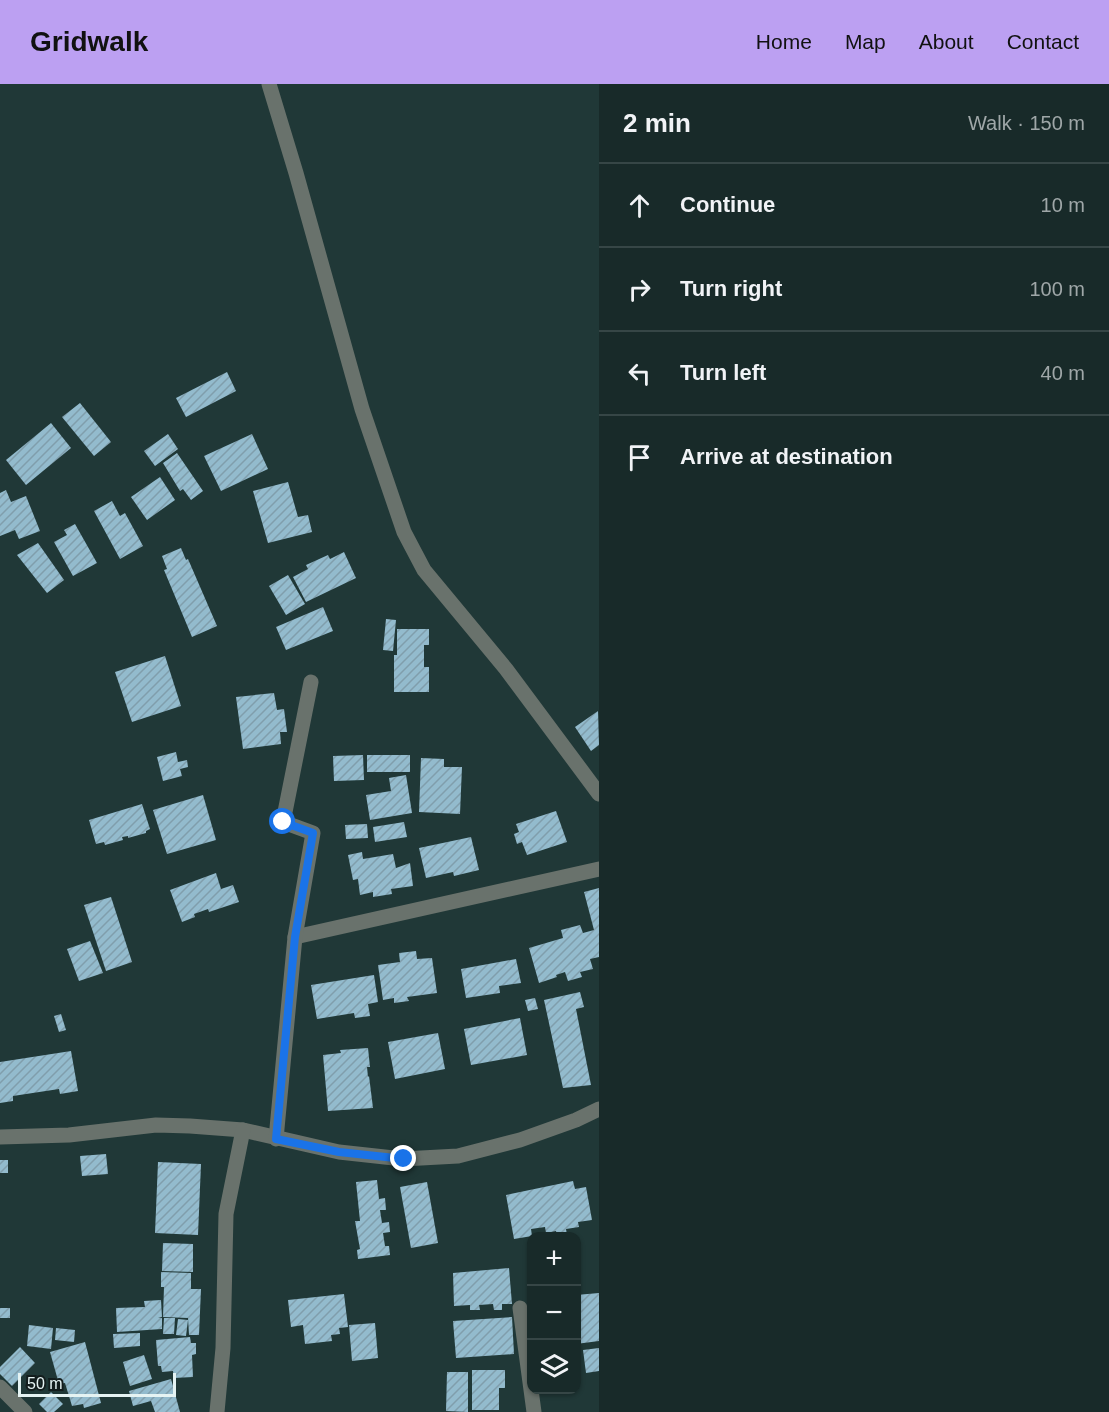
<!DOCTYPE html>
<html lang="en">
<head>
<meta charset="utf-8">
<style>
  :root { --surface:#182a29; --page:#213231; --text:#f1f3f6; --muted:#9fa7a8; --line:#364646; --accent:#bca0f2 }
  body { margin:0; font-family:Arial,sans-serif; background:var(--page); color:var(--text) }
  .controls { position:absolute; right:18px; bottom:18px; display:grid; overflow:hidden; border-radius:12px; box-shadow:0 2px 4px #0004 }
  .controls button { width:54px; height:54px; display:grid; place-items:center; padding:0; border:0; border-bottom:2px solid var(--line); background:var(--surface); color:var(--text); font:30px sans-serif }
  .scale { position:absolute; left:18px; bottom:15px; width:158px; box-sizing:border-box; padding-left:6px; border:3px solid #e5f3f3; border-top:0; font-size:16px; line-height:21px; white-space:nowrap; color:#e5f3f3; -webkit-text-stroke:4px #131d1d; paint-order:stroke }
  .stop { position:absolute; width:18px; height:18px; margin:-14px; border:4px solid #1a73e8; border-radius:50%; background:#fff }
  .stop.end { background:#1a73e8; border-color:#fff; box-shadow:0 2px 6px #0008 }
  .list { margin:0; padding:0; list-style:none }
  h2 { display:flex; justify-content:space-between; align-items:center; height:78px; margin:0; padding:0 24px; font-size:26px }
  h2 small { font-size:20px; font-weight:400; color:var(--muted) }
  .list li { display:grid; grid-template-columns:39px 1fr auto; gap:18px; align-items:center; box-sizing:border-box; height:84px; padding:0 24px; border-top:2px solid var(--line) }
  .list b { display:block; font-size:22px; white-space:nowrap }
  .list em { font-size:20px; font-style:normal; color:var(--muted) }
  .icon { flex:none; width:33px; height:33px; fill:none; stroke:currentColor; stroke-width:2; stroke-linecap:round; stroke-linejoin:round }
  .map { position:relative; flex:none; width:599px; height:1328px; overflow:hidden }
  header { display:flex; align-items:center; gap:36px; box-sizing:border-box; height:84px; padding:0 30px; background:var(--accent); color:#111 }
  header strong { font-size:28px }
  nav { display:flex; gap:33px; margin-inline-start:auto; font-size:21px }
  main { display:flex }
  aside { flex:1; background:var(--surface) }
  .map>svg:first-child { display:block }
  .building { fill:url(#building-hatch) }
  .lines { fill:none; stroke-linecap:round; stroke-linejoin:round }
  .minor { stroke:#69726c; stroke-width:15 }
  .route { stroke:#1a73e8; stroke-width:8 }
</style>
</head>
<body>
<header>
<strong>Gridwalk</strong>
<nav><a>Home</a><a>Map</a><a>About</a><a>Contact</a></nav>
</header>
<main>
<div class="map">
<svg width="599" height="1328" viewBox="0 0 599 1328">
  <defs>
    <pattern id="building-hatch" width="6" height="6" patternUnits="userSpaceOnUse" patternTransform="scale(1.5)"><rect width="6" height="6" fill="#93bbcd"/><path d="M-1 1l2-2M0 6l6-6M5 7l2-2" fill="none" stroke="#809eac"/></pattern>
  </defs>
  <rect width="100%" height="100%" fill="#203837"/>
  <g class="building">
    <polygon points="227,288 236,307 186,333 176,314"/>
    <polygon points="80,319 111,358 94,372 62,333"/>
    <polygon points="51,339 71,364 26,401 6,376"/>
    <polygon points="168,350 178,365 155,382 144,367"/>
    <polygon points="252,350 268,385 221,407 204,372"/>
    <polygon points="177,369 203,407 191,416 183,405 180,407 163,379"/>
    <polygon points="160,393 175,416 147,436 131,413"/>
    <polygon points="288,398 298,433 308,431 312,448 268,459 253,407"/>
    <polygon points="6,406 11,418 26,412 40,447 19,455 15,446 0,452 0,409"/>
    <polygon points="112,417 120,432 125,429 143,462 120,475 94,427"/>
    <polygon points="75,440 97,479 73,492 54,458 67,451 64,446"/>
    <polygon points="38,459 64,496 47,509 17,471"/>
    <polygon points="181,464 186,476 188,475 217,542 192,553 164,486 167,485 162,472"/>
    <polygon points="344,468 356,494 306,518 293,493 308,485 306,481 328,471 330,475"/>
    <polygon points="288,491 305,520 286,531 269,502"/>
    <polygon points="323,523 333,547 286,566 276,543"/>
    <polygon points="386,535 396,536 393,567 383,566"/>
    <polygon points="397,545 429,545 429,561 424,561 424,583 429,583 429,608 394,608 394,571 397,571"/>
    <polygon points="165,572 181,622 132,638 115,588"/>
    <polygon points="274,609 277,626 284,625 287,648 280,648 281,660 243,665 236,613"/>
    <polygon points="598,627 599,661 591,667 575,643"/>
    <polygon points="176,668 178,678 187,676 188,683 180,685 182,692 163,697 157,673"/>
    <polygon points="363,671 364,696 334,697 333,672"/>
    <rect x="367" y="671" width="43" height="17"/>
    <polygon points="421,674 444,675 444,683 462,683 460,730 419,728"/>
    <polygon points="406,691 412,729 370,736 366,711 391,707 389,694"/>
    <polygon points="203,711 216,756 167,770 153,726"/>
    <polygon points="142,720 150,745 146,747 146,749 128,754 128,752 122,753 123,756 105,761 104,758 96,760 89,736"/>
    <polygon points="556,727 567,758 527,771 522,758 517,760 514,750 519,748 516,740"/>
    <polygon points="404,738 407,753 375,758 373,743"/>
    <polygon points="367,740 368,754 346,755 345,741"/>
    <polygon points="471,753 479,786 454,792 453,788 426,794 419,764"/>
    <polygon points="362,768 363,775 393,770 396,784 410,779 413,802 391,805 392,810 373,813 373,808 360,811 358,795 353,796 348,771"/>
    <polygon points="216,789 221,805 233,801 239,818 209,828 208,825 194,830 195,833 182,838 170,806"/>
    <polygon points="599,804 599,873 590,875 593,885 580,888 582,893 568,897 565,888 556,891 557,893 539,899 529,864 563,854 561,846 580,841 583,849 594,846 584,808"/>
    <polygon points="111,813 132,878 106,887 84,821"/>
    <polygon points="90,857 103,889 79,897 67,865"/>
    <polygon points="416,867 417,875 432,874 437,909 407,913 409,917 394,919 394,914 383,916 378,881 400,878 399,869"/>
    <polygon points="516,875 521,899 499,902 500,909 466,914 461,885"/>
    <polygon points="374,891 378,918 368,920 370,932 355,934 354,929 317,935 311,901"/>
    <polygon points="580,908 584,923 576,925 591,1001 563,1004 544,916"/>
    <polygon points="535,914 538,925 528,927 525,916"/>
    <polygon points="61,930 66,946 59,948 54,932"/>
    <polygon points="520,934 527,971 471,981 464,945"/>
    <polygon points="438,949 445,985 395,995 388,958"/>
    <polygon points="368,964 370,983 367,983 368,993 369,992 373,1024 328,1027 323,971 341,969 340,966"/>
    <polygon points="71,967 78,1007 60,1010 59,1005 13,1012 13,1017 0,1019 0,978"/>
    <polygon points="106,1070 108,1090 82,1092 80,1072"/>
    <rect x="0" y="1076" width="8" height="13"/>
    <polygon points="158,1078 201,1080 198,1151 155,1149"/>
    <polygon points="377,1096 379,1115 385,1114 386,1126 380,1126 382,1139 389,1138 390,1148 383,1149 385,1162 389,1162 390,1171 358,1175 357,1166 360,1165 355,1137 360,1137 356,1098"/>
    <polygon points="573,1097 575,1105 586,1103 592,1136 578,1138 579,1143 566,1145 567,1151 557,1152 556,1147 546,1149 545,1143 531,1145 532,1152 514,1155 506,1111"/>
    <polygon points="427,1098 438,1159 411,1164 400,1103"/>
    <polygon points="163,1159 193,1160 193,1188 162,1187"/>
    <polygon points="509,1184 512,1220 502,1220 502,1226 494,1226 493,1220 479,1221 480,1226 470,1226 470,1221 454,1222 453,1189"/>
    <polygon points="161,1188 191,1189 191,1205 201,1205 199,1251 189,1251 188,1234 163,1233 164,1203 161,1203"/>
    <polygon points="599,1209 599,1257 576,1260 576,1211"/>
    <polygon points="344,1210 348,1243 339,1244 340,1250 331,1251 332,1257 305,1260 303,1241 291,1243 288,1216"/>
    <polygon points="161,1216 162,1233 158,1234 162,1234 162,1245 117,1248 116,1224 145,1223 144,1217"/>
    <rect x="0" y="1224" width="10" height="10"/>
    <polygon points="512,1233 514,1270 456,1274 453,1237"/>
    <polygon points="164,1234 175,1234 174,1250 163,1250"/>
    <polygon points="178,1235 188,1236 186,1252 176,1251"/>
    <polygon points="375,1239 378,1274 352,1277 349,1241"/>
    <polygon points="29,1241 53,1244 51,1265 27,1262"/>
    <polygon points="56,1244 75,1246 74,1258 55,1256"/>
    <polygon points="140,1249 140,1262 114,1264 113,1250"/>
    <polygon points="190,1253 191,1259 196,1259 196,1270 192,1271 193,1293 174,1294 173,1287 162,1288 161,1282 158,1282 156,1256"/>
    <polygon points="85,1258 101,1319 84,1324 83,1320 72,1322 65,1299 59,1300 50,1268"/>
    <polygon points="20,1263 35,1279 12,1302 0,1290 0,1283"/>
    <polygon points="599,1264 599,1287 586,1289 583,1266"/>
    <polygon points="144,1271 152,1295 130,1302 123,1278"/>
    <polygon points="472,1286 505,1286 505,1304 499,1304 499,1326 472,1326"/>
    <polygon points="447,1288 468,1288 468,1328 446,1327"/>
    <polygon points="171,1295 180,1328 155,1328 151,1317 133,1322 129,1307"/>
    <polygon points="51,1308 63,1320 54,1328 47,1328 39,1320"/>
  </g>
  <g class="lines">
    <g class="minor">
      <polyline points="269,0 296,89 362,325 404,448 424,486 506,585 599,710"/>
      <polyline points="295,853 599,785"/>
      <polyline points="0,1053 69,1051 156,1041 190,1042 243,1046 339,1068 403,1075 458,1072 520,1056 576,1036 599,1025"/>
      <polyline points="276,1055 295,853 313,749 283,738 311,598"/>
      <polyline points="520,1224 534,1328"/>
      <polyline points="0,1303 25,1328"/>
      <polyline points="217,1328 223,1264 226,1130 243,1046"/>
    </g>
  </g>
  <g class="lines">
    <polyline class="route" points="283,738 313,749 295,853 276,1055 339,1068 404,1075"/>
  </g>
</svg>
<div class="controls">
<button>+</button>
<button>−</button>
<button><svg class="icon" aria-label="layers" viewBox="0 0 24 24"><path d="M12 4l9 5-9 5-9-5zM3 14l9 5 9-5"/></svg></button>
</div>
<div class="scale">50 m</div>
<div class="stop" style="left:283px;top:738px"></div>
<div class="stop end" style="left:404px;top:1075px"></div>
</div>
<aside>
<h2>2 min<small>Walk · 150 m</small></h2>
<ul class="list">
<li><svg class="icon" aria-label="ahead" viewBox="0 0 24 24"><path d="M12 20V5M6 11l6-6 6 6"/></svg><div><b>Continue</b></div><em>10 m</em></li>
<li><svg class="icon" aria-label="right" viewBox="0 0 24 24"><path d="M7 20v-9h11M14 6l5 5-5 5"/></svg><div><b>Turn right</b></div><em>100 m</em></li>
<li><svg class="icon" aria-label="left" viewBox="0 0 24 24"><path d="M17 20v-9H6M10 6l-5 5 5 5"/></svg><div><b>Turn left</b></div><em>40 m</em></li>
<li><svg class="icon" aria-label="arrive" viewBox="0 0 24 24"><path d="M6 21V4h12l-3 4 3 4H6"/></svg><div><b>Arrive at destination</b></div></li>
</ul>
</aside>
</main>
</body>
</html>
